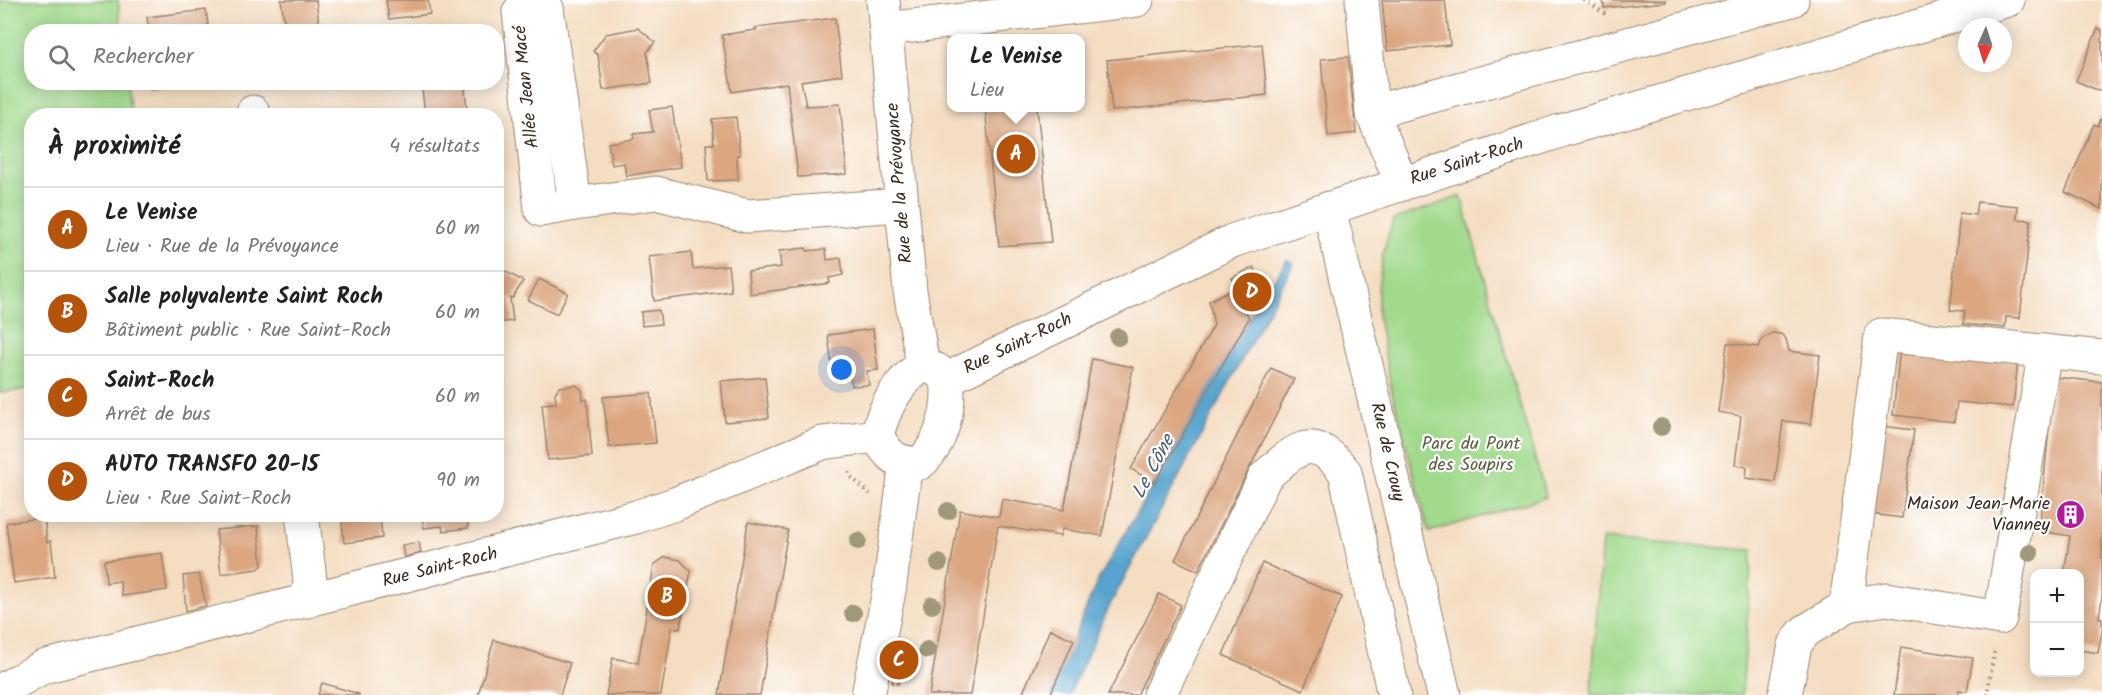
<!DOCTYPE html>
<html lang="fr">
<head>
<meta charset="utf-8">
<style>
  :root { --surface:#fff; --page:#f2f2f2; --text:#222; --muted:#767676; --line:#e0e0e0; --accent:#b45309 }
  body { margin:0; font-family:Kalam,sans-serif; background:var(--page); color:var(--text) }
  .controls { position:absolute; right:18px; bottom:18px; display:grid; overflow:hidden; border-radius:12px; box-shadow:0 3px 15px #0003 }
  .controls button { width:54px; height:54px; display:grid; place-items:center; padding:0; border:0; border-bottom:2px solid var(--line); background:var(--surface); color:var(--text); font:30px sans-serif }
  .compass { position:absolute; left:1958px; top:18px; width:54px; height:54px; border-radius:50%; background:var(--surface); box-shadow:0 3px 15px #0003; rotate:183deg }
  .you { position:absolute; left:842px; top:370px; width:21px; height:21px; margin:-15px; border:4px solid #fff; border-radius:50%; background:#1a73e8; box-shadow:0 0 0 9px #1a73e833 }
  .badge { display:grid; place-items:center; width:39px; height:39px; border-radius:50%; background:var(--accent); color:#fff; font-size:20px; font-weight:700 }
  .pin { position:absolute; translate:-50% -50%; border:3px solid #fff; box-shadow:0 2px 6px #0006 }
  .popup { position:absolute; left:947px; top:34px; width:138px; height:78px; box-sizing:border-box; display:grid; place-content:center; border-radius:12px; background:var(--surface); filter:drop-shadow(0 2px 4px #0005); font-size:20px; white-space:nowrap; color:var(--muted) }
  .popup b { font-size:22px; color:var(--text) }
  .popup::after { content:''; position:absolute; left:50%; top:100%; margin-left:-12px; border:12px solid transparent; border-top-color:var(--surface) }
  .list { margin:0; padding:0; list-style:none }
  h2 { display:flex; justify-content:space-between; align-items:center; height:78px; margin:0; padding:0 24px; font-size:26px }
  h2 small { font-size:20px; font-weight:400; color:var(--muted) }
  .list li { display:grid; grid-template-columns:39px 1fr auto; gap:18px; align-items:center; box-sizing:border-box; height:84px; padding:0 24px; border-top:2px solid var(--line) }
  .list b { display:block; font-size:22px; white-space:nowrap }
  .list p { margin:0; font-size:20px; white-space:nowrap; color:var(--muted) }
  .list em { font-size:20px; font-style:normal; color:var(--muted) }
  .icon { flex:none; width:33px; height:33px; fill:none; stroke:currentColor; stroke-width:2; stroke-linecap:round; stroke-linejoin:round }
  .map { position:relative; flex:none; width:2102px; height:695px; overflow:hidden }
  .search { position:absolute; background:var(--surface); box-shadow:0 3px 15px #0003; left:24px; top:24px; width:480px; height:66px; display:flex; align-items:center; gap:15px; box-sizing:border-box; padding:0 21px; border-radius:24px; color:var(--muted); font-size:22px }
  .panel { position:absolute; background:var(--surface); box-shadow:0 3px 15px #0003; left:24px; top:108px; width:480px; height:414px; border-radius:24px }
  .map>svg:first-child { display:block }
  .green { fill:#a1da8c; stroke:#6e8255; stroke-width:1.5 }
  .water { fill:#55a3ce; stroke:#486676; stroke-width:1.5 }
  .building { fill:#dba680 }
  .lines { fill:none; stroke-linecap:round; stroke-linejoin:round }
  .minor-casing { stroke:#988470; stroke-width:35 }
  .path { stroke:#988470; stroke-width:4; stroke-dasharray:1.5 4.5; stroke-linecap:butt }
  .minor { stroke:#fff; stroke-width:33 }
  .tree { fill:#9f987a }
  .labels { text-anchor:middle; dominant-baseline:central; stroke-width:4.5; stroke-linejoin:round; paint-order:stroke }
  .street-label { font-size:18px; fill:#3b2a1e; stroke:#fff }
  .park-label { font-size:18px; fill:#5a5f3f; stroke:#fff }
  .poi-label { font-size:18px; fill:#3b2a1e; stroke:#fff; text-anchor:end }
  .water-label { font-size:20px; font-style:italic; fill:#47606d; stroke:#fff }
</style>
</head>
<body>
<div class="map">
<svg width="2102" height="695" viewBox="0 0 2102 695">
  <rect width="100%" height="100%" fill="#fff"/>
  <filter id="ink" filterUnits="userSpaceOnUse"><feTurbulence type="fractalNoise" baseFrequency=".0167" numOctaves="2"/><feDisplacementMap in="SourceGraphic" scale="12" xChannelSelector="R" yChannelSelector="G"/><feConvolveMatrix kernelMatrix="1 2 1 2 8 2 1 2 1" color-interpolation-filters="sRGB"/></filter>
  <filter id="wash" filterUnits="userSpaceOnUse"><feTurbulence type="fractalNoise" baseFrequency=".008" numOctaves="4" result="noise"/><feDisplacementMap in="SourceGraphic" scale="24" xChannelSelector="R" yChannelSelector="G"/><feGaussianBlur stdDeviation="1.35" result="paint"/><feColorMatrix in="noise" values="0 0 0 0 0 0 0 0 0 0 0 0 0 0 0 0 0 1.4 0 .05"/><feComposite in="paint" operator="in"/></filter>
  <g filter="url(#wash)">
    <rect width="100%" height="100%" fill="#f4ddc1"/>
    <g class="green">
      <polygon points="0,0 118,0 121,31 32,32 32,82 127,83 131,115 32,116 31,388 0,393"/>
      <polygon points="1461,196 1546,497 1429,532 1392,392 1378,317 1378,289 1383,254 1393,220"/>
      <polygon points="1602,539 1752,550 1742,695 1591,695"/>
    </g>
    <polygon class="water" points="1287,260 1294,263 1111,603 1069,695 1050,695 1097,582 1249,318"/>
    <g id="blocks">
      <g class="building">
        <polygon points="281,0 316,0 320,32 279,32 278,29 285,27"/>
        <polygon points="386,0 428,0 430,14 389,19"/>
        <polygon points="1382,0 1445,0 1450,45 1387,51"/>
        <polygon points="1603,0 1666,0 1666,2 1604,8"/>
        <polygon points="206,10 209,32 149,32 147,17"/>
        <polygon points="835,18 842,75 801,81 806,106 840,104 847,174 798,177 787,83 732,92 722,35 756,30 755,28"/>
        <polygon points="638,28 655,42 647,52 652,83 603,90 598,55 593,51 606,34"/>
        <polygon points="2098,28 2102,30 2102,92 2076,81"/>
        <polygon points="1262,44 1267,95 1112,111 1107,60"/>
        <polygon points="1348,57 1356,133 1328,136 1321,59"/>
        <polygon points="149,82 191,82 191,84 150,89"/>
        <polygon points="421,82 468,82 465,91 467,107 425,113"/>
        <polygon points="672,107 681,167 626,176 624,163 612,165 608,143 634,139 633,134 653,132 649,110"/>
        <polygon points="985,108 1037,108 1051,242 999,246"/>
        <polygon points="2102,116 2102,209 2065,192 2094,124 2098,126"/>
        <polygon points="736,117 740,155 737,155 738,180 708,181 706,144 714,144 712,119"/>
        <polygon points="1977,202 2018,206 2017,219 2031,220 2020,318 2006,317 2005,328 1963,324 1965,311 1950,310 1960,213 1975,215"/>
        <polygon points="806,248 807,251 826,249 827,260 841,258 843,275 829,278 830,283 750,294 748,271 781,267 779,251"/>
        <polygon points="691,252 693,269 728,265 731,291 654,301 649,257"/>
        <polygon points="1254,267 1260,279 1238,290 1232,278"/>
        <polygon points="499,268 523,281 513,298 510,298 513,321 496,323 496,273"/>
        <polygon points="539,279 568,293 557,314 528,300"/>
        <polygon points="1256,283 1261,294 1248,300 1243,290"/>
        <polygon points="1234,288 1249,318 1155,483 1131,469 1214,325 1209,301"/>
        <polygon points="659,310 661,324 642,326 641,312"/>
        <polygon points="873,329 878,370 867,371 869,385 852,386 850,374 833,376 828,335"/>
        <polygon points="1772,333 1781,334 1786,339 1789,351 1820,355 1811,424 1783,421 1775,482 1746,478 1747,467 1735,465 1741,416 1718,412 1727,343 1759,347 1762,339"/>
        <polygon points="1900,348 2018,361 2013,407 1957,402 1954,422 1893,415"/>
        <polygon points="1092,359 1133,367 1102,536 1062,529 1060,536 998,526 970,695 929,695 960,510 999,517 1002,499 1064,510"/>
        <polygon points="1271,368 1294,379 1198,571 1175,560"/>
        <polygon points="765,377 769,418 725,422 721,381"/>
        <polygon points="2054,377 2102,382 2102,597 2099,618 2102,618 2102,632 2098,653 2080,650 2080,574 2064,574 2070,536 2047,532 2040,520"/>
        <polygon points="576,385 582,390 583,400 587,399 592,456 548,460 542,404 556,403 555,393 559,387"/>
        <polygon points="651,393 656,443 609,447 603,397"/>
        <polygon points="1882,426 1914,430 1902,518 1870,514"/>
        <polygon points="341,514 380,514 382,538 344,543"/>
        <polygon points="422,514 467,514 468,528 443,531 442,526 424,528"/>
        <polygon points="44,517 47,542 51,541 55,577 14,583 6,523"/>
        <polygon points="748,522 788,530 760,695 719,695"/>
        <polygon points="258,526 262,566 258,569 221,574 216,530"/>
        <polygon points="419,542 421,553 404,557 402,545"/>
        <polygon points="162,553 167,590 122,596 120,581 106,583 104,561"/>
        <polygon points="665,557 680,560 691,571 680,629 672,628 661,695 606,695 613,658 638,663 654,565"/>
        <polygon points="1262,563 1342,597 1303,690 1223,655"/>
        <polygon points="199,574 206,606 186,611 183,576"/>
        <polygon points="1159,594 1181,605 1137,695 1108,695"/>
        <polygon points="1050,629 1074,640 1050,695 1022,695"/>
        <polygon points="494,640 570,663 560,695 478,695"/>
        <polygon points="1901,647 1973,658 1967,691 1959,690 1958,695 1894,695"/>
        <polygon points="895,665 901,666 898,684 892,683"/>
        <polygon points="322,683 359,694 359,695 318,695"/>
      </g>
    </g>
  </g>
  <g filter="url(#ink)">
    <use href="#blocks" fill-opacity="0" stroke="#988470" stroke-width="1.5"/>
    <g class="lines">
      <defs>
        <g id="minor">
          <polyline points="883,0 910,291 923,365"/>
          <polyline points="1362,0 1372,112 1402,184"/>
          <polyline points="886,29 1137,0"/>
          <polyline points="253,112 253,116"/>
          <polyline points="1372,112 1792,0"/>
          <polyline points="575,204 541,210 519,12 547,8 575,204 656,193 747,216 901,205"/>
          <polyline points="1329,208 1444,695"/>
          <path d="M 923,365 L 937,370 L 947,379 C 951,406 942,445 920,463 C 897,464 888,456 877,436 C 884,407 897,382 923,365 Z"/>
          <polyline points="947,379 1232,241 1560,131 2008,0"/>
          <polyline points="302,514 310,580 308,601"/>
          <polyline points="1846,606 1881,335 2102,357"/>
          <polyline points="0,691 43,667 636,517 675,504 822,443 877,436"/>
          <polyline points="868,695 889,591 906,463"/>
          <path d="M 1159,695 L 1265,477 C 1296,448 1314,431 1345,472 L 1394,695"/>
          <polyline points="1785,695 1795,645 1804,632 1848,605 1886,599 2000,618 2045,351"/>
        </g>
      </defs>
      <use href="#minor" class="minor-casing"/>
      <g class="path">
        <polyline points="1584,0 1607,15"/>
        <polyline points="849,472 850,476 870,494"/>
        <polyline points="1987,695 1995,648"/>
      </g>
      <use href="#minor" class="minor"/>
    </g>
    <g class="tree">
      <circle cx="1118" cy="337" r="9"/>
      <circle cx="1661" cy="427" r="9"/>
      <circle cx="948" cy="511" r="9"/>
      <circle cx="858" cy="541" r="9"/>
      <circle cx="2030" cy="553" r="9"/>
      <circle cx="939" cy="563" r="9"/>
      <circle cx="932" cy="605" r="9"/>
      <circle cx="853" cy="613" r="9"/>
      <circle cx="927" cy="650" r="9"/>
    </g>
  </g>
  <defs>
    <symbol id="building-disc" viewBox="-11 -11 22 22"><circle r="9.5" fill="#b5179e" stroke="#fff"/><path d="M-4-6H4V6H1V3H-1V6H-4ZM-2.5-4.3h1.7v1.8h-1.7ZM.8-4.3h1.7v1.8H.8ZM-2.5-1h1.7V.8h-1.7ZM.8-1h1.7V.8H.8Z" fill="#fff"/></symbol>
  </defs>
  <g fill-rule="evenodd">
    <use href="#building-disc" x="2054" y="498" width="33" height="33"/>
  </g>
  <g class="labels">
    <g class="street-label">
      <text transform="translate(527 87) rotate(-96)">Allée Jean Macé</text>
      <text transform="translate(1467 162) rotate(-18)">Rue Saint-Roch</text>
      <text transform="translate(900 183) rotate(-95)">Rue de la Prévoyance</text>
      <text transform="translate(1018 344) rotate(-26)">Rue Saint-Roch</text>
      <text transform="translate(1387 452) rotate(77)">Rue de Crouy</text>
      <text transform="translate(440 568) rotate(-14)">Rue Saint-Roch</text>
    </g>
    <g class="park-label">
      <text x="1471" y="444">Parc du Pont<tspan x="1471" dy="21">des Soupirs</tspan></text>
    </g>
    <g class="poi-label">
      <text x="2050" y="504">Maison Jean-Marie<tspan x="2050" dy="21">Vianney</tspan></text>
    </g>
    <g class="water-label">
      <text transform="translate(1154 467) rotate(-62)">Le Cône</text>
    </g>
  </g>
</svg>
<div class="controls">
<button>+</button>
<button>−</button>
</div>
<svg class="compass" viewBox="-18 -18 36 36"><path d="M0-13l5 13h-10z" fill="#e53935"/><path d="M0 13l5-13h-10z" fill="#767676"/></svg>
<div class="you"></div>
<div class="pin badge" style="left:1016px;top:154px">A</div>
<div class="popup"><b>Le Venise</b>Lieu</div>
<div class="pin badge" style="left:667px;top:597px">B</div>
<div class="pin badge" style="left:899px;top:660px">C</div>
<div class="pin badge" style="left:1252px;top:292px">D</div>
<div class="search"><svg class="icon" aria-label="search" viewBox="0 0 24 24"><circle cx="10" cy="10" r="6"/><path d="M15 15l6 6"/></svg>Rechercher</div>
<section class="panel">
<h2>À proximité<small>4 résultats</small></h2>
<ul class="list">
<li><span class="badge">A</span><div><b>Le Venise</b><p>Lieu · Rue de la Prévoyance</p></div><em>60 m</em></li>
<li><span class="badge">B</span><div><b>Salle polyvalente Saint Roch</b><p>Bâtiment public · Rue Saint-Roch</p></div><em>60 m</em></li>
<li><span class="badge">C</span><div><b>Saint-Roch</b><p>Arrêt de bus</p></div><em>60 m</em></li>
<li><span class="badge">D</span><div><b>AUTO TRANSFO 20-15</b><p>Lieu · Rue Saint-Roch</p></div><em>90 m</em></li>
</ul>
</section>
</div>
</body>
</html>
